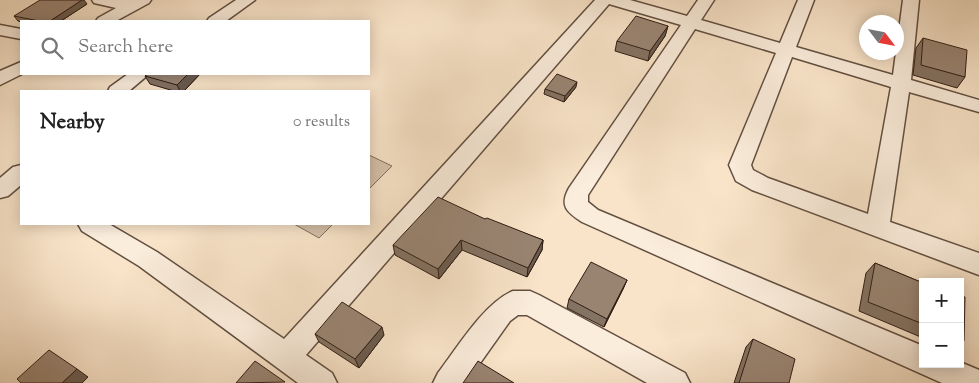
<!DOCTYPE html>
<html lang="en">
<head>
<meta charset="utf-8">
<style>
  :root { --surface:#fff; --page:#f2f2f2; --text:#222; --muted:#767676; --line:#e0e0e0 }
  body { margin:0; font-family:"Sorts Mill Goudy",serif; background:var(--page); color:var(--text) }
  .controls { position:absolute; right:15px; bottom:15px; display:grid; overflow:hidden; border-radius:0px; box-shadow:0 2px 12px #0003 }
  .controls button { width:45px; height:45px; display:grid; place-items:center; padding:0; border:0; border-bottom:1px solid var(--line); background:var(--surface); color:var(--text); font:25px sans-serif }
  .compass { position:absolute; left:859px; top:15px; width:45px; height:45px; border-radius:50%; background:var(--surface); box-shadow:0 2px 12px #0003; rotate:122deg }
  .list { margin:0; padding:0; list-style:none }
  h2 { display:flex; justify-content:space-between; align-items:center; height:65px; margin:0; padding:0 20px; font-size:21px }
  h2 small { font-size:16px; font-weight:400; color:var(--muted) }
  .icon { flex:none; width:28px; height:28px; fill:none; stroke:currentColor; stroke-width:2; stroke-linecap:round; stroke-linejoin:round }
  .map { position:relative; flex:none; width:979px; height:383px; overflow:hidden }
  .search { position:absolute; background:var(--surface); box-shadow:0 2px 12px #0003; left:20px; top:20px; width:350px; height:55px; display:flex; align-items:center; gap:12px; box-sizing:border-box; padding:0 18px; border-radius:0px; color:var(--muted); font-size:19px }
  .panel { position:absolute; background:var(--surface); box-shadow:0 2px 12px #0003; left:20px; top:90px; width:350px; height:135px; border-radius:0px }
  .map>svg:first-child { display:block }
  .green { fill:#d7c2aa; stroke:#84705f }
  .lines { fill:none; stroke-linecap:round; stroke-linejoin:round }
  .minor-casing { stroke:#624f41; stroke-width:3 }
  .minor { fill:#fbeddc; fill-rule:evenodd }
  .wall { fill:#847262; stroke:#301d14 }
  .shaded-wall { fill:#6b5c50; stroke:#301d14 }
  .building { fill:#998472; stroke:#301d14 }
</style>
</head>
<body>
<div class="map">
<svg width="979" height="383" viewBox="0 0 979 383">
  <rect width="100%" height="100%" fill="#f9e4c9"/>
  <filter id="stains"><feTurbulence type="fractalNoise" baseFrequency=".004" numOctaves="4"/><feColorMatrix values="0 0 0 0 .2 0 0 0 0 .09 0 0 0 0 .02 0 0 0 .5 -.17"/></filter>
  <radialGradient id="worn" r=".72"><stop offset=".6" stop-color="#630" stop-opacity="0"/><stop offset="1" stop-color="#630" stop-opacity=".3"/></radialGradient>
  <g class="green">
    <polygon points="369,155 392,166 369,189"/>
    <polygon points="294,224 333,224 319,238"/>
  </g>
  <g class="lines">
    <defs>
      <g id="minor">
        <polygon points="92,0 151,0 149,3 116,21 96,21 98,18 116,8 94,3"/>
        <polygon points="236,0 255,0 226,21 207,21 209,18"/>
        <path d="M 595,0 L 630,0 L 687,16 L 698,0 L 714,0 L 701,20 L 780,43 L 798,0 L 814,0 L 796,47 L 893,75 L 903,0 L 919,0 L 911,80 L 979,100 L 979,112 L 909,92 L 890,222 L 979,253 L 979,275 L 752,190 L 736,181 L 729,165 L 776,53 L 695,29 L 588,195 L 588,202 L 598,210 L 923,346 L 923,364 L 960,364 L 960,362 L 979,370 L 979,383 L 942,383 L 582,222 C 567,212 559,206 569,188 L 681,25 L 609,4 L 306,355 L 332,373 L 337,383 L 298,383 L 139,266 L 82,231 L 78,224 L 109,224 L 157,252 L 284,339 ZM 792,57 L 891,87 L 868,214 L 768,178 L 753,170 L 751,165 Z"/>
        <polygon points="0,25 21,29 21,39 0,35"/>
        <polygon points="21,62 22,74 0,85 0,71"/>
        <polygon points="128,74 149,74 129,91 108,91 110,87"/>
        <polygon points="21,165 21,185 8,196 0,198 0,178 13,167"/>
        <path d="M 513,291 L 530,291 L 539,295 L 685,373 L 690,383 L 647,383 L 527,315 L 518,315 L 510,321 L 466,383 L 433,383 L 438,373 C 457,348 485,302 513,291 Z"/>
      </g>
    </defs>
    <use href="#minor" class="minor-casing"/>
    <use href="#minor" class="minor"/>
  </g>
  <g class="wall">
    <polygon points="87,4 61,21 21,21 21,22 18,21 14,16"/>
    <polygon points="668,26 665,36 648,61 615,51 617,41"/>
    <polygon points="923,38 965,77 957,88 913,75 916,48"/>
    <polygon points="200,74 184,91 174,91 150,84 145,76"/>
    <polygon points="576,87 564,102 544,94 545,89"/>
    <polygon points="485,219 543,240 542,250 527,277 462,250 439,279 395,255 393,245"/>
    <polygon points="875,263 923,283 923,338 859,311 866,273"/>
    <polygon points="627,280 623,289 604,327 567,308 569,299"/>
    <polygon points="315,334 384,335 359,368 319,342"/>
    <polygon points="753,339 789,383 734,383 746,347"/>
  </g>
  <g class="shaded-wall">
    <polygon points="82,0 84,0 87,4 61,21 50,21"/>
    <polygon points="668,26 665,36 648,61 650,51"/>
    <polygon points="188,74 200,74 184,91 180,91 177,85"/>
    <polygon points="577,82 576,87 564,102 565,96"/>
    <polygon points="461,240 462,250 439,279 438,269"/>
    <polygon points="543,240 542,250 527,277 528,268"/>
    <polygon points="627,280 623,289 604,327 607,319"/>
    <polygon points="382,327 384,335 359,368 355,359"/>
    <polygon points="77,369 88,377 82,383 62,383"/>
  </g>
  <g class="building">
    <polygon points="40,0 82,0 50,21 39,21 14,16"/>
    <polygon points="636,16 668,26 650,51 617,41"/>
    <polygon points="923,38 967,50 965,77 921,65"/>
    <polygon points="148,74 188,74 177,85 145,76"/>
    <polygon points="557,74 577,82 565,96 545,89"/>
    <polygon points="438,197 485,219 487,218 543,240 528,268 461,240 438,269 393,245"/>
    <polygon points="591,262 627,280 607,319 569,299"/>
    <polygon points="875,263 923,283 923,324 868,302"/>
    <polygon points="960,296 965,297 964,341 960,340"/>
    <polygon points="342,302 382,327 355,359 315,334"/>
    <polygon points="753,339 795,359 789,383 739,383"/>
    <polygon points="49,350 77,369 62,383 21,383 17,379"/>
    <polygon points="255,361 285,382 236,383"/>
    <polygon points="478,361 514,383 463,383"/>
  </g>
  <rect width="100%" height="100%" filter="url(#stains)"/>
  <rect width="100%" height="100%" fill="url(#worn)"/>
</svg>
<div class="controls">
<button>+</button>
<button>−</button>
</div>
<svg class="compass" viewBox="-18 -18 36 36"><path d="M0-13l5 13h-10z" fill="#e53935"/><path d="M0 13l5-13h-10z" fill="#767676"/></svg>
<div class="search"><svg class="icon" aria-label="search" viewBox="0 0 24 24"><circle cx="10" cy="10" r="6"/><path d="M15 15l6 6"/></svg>Search here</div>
<section class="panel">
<h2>Nearby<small>0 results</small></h2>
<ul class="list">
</ul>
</section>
</div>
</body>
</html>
